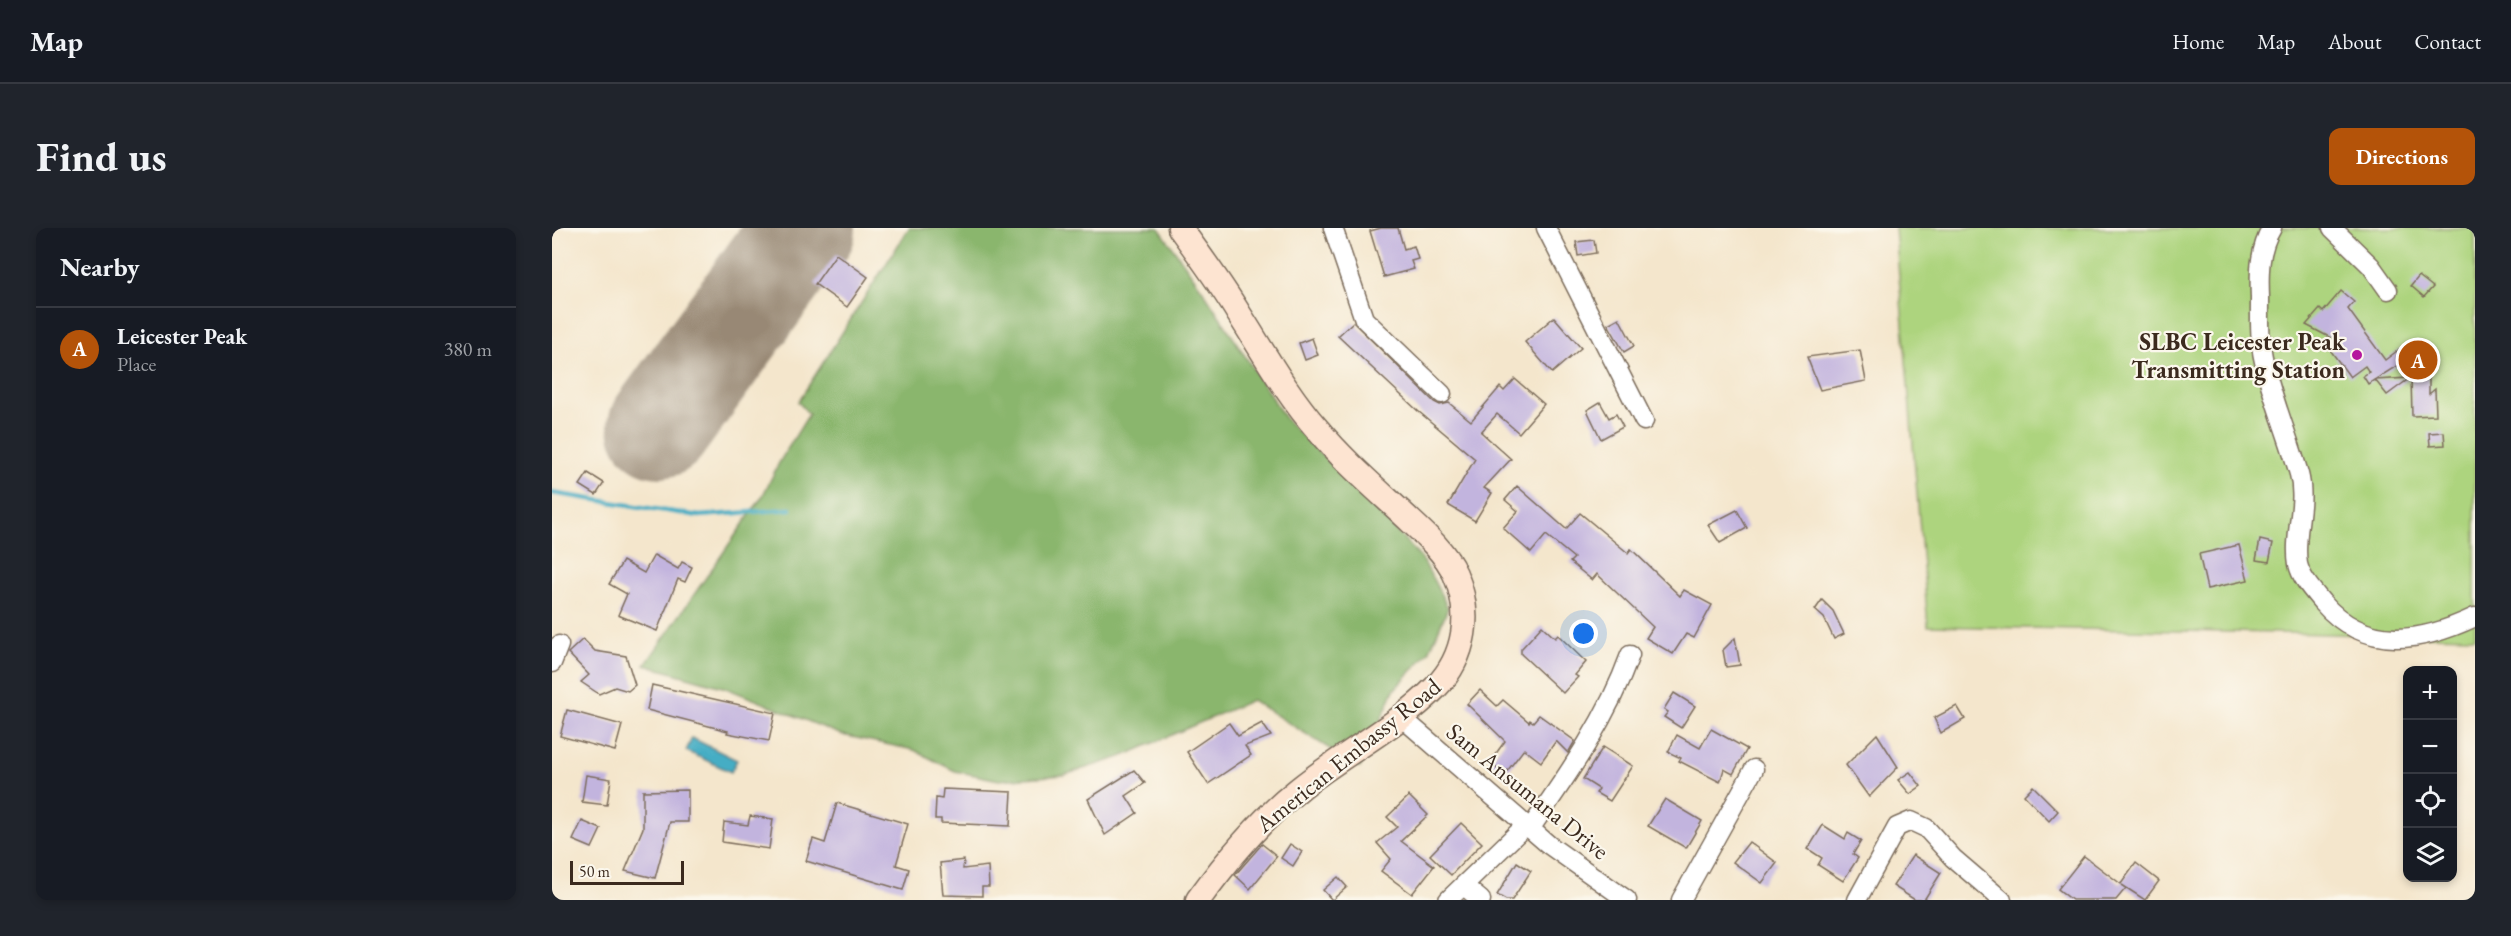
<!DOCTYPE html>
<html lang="en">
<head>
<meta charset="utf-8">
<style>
  :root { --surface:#171b24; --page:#20242c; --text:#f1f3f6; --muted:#9ea1a6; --line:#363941; --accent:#b45309 }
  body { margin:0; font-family:"EB Garamond",serif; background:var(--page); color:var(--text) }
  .controls { position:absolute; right:18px; bottom:18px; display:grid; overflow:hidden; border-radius:12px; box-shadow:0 3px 9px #0003 }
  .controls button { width:54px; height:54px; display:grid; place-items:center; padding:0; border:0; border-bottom:2px solid var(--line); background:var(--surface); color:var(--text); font:30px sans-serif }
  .scale { position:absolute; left:18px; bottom:15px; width:114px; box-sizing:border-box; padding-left:6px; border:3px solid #3b2a1e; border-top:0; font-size:16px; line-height:21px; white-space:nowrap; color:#3b2a1e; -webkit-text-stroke:4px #fbf7ec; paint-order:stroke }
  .you { position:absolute; left:1032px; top:406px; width:21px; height:21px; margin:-15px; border:4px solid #fff; border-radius:50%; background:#1a73e8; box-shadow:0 0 0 9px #1a73e833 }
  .badge { display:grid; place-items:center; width:39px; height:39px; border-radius:50%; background:var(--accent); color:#fff; font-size:20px; font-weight:700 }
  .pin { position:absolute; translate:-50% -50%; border:3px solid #fff; box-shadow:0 2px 6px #0006 }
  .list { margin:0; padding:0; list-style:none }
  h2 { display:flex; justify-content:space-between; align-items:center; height:78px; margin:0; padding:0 24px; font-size:26px }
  h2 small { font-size:20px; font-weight:400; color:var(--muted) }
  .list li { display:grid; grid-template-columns:39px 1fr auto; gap:18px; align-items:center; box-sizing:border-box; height:84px; padding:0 24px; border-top:2px solid var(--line) }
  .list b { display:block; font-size:22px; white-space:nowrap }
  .list p { margin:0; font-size:20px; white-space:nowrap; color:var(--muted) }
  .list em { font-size:20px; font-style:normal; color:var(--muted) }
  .icon { flex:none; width:33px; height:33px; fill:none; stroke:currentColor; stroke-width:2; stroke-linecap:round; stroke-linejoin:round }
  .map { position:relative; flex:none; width:1923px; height:672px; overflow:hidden; border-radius:12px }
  header { display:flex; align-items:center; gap:36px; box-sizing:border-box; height:84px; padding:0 30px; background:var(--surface); border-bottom:2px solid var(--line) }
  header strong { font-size:28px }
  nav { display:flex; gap:33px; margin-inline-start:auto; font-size:21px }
  .intro { display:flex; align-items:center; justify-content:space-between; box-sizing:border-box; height:144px; padding:0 36px }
  h1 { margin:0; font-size:42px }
  .button { padding:15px 27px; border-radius:12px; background:var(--accent); color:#fff; font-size:21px; font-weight:700 }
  main { display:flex; gap:36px; padding:0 36px }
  aside { flex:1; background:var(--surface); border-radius:12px; box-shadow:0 3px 9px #0003 }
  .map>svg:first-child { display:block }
  .green { fill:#add47e; stroke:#747f4e; stroke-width:1.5 }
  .forest { fill:#8ab66d; stroke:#627046; stroke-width:1.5 }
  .water { fill:#44adc4; stroke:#406c71; stroke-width:1.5 }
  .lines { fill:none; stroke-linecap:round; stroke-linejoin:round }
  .stream { stroke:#44adc4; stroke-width:4.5 }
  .runway { stroke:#988875; stroke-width:104 }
  .building { fill:#c2b4de }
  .street-casing { stroke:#7c6c5b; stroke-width:21 }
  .secondary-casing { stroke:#7c6c5b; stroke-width:27 }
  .street { stroke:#fff; stroke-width:18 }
  .secondary { stroke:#fde4d1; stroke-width:24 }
  .poi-dot { fill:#b5179e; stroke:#fbf7ec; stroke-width:2 }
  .labels { text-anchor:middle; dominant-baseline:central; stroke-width:4.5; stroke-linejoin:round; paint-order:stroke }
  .poi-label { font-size:24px; font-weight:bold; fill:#3b2a1e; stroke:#fbf7ec; text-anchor:end }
  .street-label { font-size:24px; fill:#3b2a1e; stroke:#fbf7ec }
</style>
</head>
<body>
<header>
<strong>Map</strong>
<nav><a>Home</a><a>Map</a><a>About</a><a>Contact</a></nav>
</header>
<div class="intro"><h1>Find us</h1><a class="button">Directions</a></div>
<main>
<aside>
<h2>Nearby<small></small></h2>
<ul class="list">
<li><span class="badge">A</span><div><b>Leicester Peak</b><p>Place</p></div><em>380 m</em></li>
</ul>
</aside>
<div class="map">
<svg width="1923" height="672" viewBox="0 0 1923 672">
  <rect width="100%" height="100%" fill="#fbf7ec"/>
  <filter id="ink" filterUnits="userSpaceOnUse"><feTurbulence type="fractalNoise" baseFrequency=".0167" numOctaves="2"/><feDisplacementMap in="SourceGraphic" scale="12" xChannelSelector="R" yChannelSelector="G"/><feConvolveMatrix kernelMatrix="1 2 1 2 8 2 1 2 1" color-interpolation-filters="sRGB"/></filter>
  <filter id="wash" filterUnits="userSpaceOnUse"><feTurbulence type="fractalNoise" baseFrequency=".008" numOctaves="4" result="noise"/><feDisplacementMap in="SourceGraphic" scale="24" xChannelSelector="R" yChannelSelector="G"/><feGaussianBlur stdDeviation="1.35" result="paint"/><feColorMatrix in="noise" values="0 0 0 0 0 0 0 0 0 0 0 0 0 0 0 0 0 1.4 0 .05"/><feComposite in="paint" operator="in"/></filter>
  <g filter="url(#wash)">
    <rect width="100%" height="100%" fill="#f4e6cc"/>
    <polygon class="green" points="1343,0 1923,0 1923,409 1376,398"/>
    <polygon class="forest" points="357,0 607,0 652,64 734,192 825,280 872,334 896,380 877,424 842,462 808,540 700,472 569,529 512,547 447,552 403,543 362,522 290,507 174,460 93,437 210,269 228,233 257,186 246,174"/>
    <polygon class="water" points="140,510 185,532 179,544 134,523"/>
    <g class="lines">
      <polyline class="stream" points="0,265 147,288 238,281"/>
      <polyline class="runway" points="108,198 252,0"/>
    </g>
    <g id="blocks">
      <g class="building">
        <polygon points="829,0 846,0 852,21 862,18 866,31 859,33 862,41 832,49 818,3"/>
        <polygon points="1042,12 1044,25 1026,28 1024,14"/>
        <polygon points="284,26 316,49 295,79 263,56"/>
        <polygon points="1867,48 1881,59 1872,69 1859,58"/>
        <polygon points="1789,63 1802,74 1796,81 1833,132 1849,120 1856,131 1816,156 1811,148 1817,144 1813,138 1798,149 1773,115 1779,110 1754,97 1768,81 1771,84"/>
        <polygon points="1002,89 1029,120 1000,145 973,114"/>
        <polygon points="1067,90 1082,118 1072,124 1056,96"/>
        <polygon points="801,94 882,174 888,177 897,175 919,193 948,159 952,163 963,151 992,176 967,205 945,186 929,204 959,231 932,260 940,265 923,293 896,277 923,231 866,183 786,108"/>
        <polygon points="760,110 766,127 753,132 747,115"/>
        <polygon points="1308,122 1314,153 1268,162 1255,129"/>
        <polygon points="1877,149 1877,166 1883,161 1884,187 1860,188 1859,150"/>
        <polygon points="1858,150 1835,167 1823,152"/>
        <polygon points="1048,174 1057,190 1064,186 1071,199 1049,211 1035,182"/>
        <polygon points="1892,204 1893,217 1878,218 1877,205"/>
        <polygon points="36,245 52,255 44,267 28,257"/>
        <polygon points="965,258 1014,301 1028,285 1076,325 1079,321 1128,368 1132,362 1160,377 1142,410 1134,406 1121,426 1094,410 1101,399 1045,346 1040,352 1018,334 1022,330 994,307 979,325 951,300 966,283 953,272"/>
        <polygon points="1185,282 1195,300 1168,315 1156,297"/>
        <polygon points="1708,312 1721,315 1717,334 1704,332"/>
        <polygon points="1687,317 1696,352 1655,361 1647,326"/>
        <polygon points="102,327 126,341 130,334 140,339 133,354 126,351 105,403 66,387 75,366 57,356 71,333 92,345"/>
        <polygon points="1270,372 1281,383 1292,406 1282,411 1272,390 1263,382"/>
        <polygon points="990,398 1003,410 1006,407 1034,434 1023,447 1026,449 1011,465 969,426 969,421"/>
        <polygon points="1183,410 1188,437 1174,439 1171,422"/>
        <polygon points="31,411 43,423 74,428 83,457 76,463 63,459 47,466 29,454 37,447 16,425"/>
        <polygon points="100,457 223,485 217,513 175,505 176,503 95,482"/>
        <polygon points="928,462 945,478 951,472 977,494 978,492 981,494 987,487 1023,513 1016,525 1004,513 989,534 972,521 953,546 937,535 953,513 915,476"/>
        <polygon points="1122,465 1143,478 1129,500 1112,489 1116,484 1112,481"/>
        <polygon points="1405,478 1413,491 1389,505 1382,490"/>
        <polygon points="15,482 70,497 63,523 8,508"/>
        <polygon points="677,495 686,508 710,495 719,508 693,518 699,527 656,556 635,524"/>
        <polygon points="1159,501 1195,521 1181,546 1172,541 1168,554 1127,533 1129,530 1116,524 1125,507 1148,520"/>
        <polygon points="1325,506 1346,539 1317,569 1294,537"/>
        <polygon points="1051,519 1081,538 1058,573 1044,565 1047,561 1031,551"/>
        <polygon points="582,542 593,555 574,568 585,585 553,607 536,571"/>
        <polygon points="1358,544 1369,558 1358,566 1346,552"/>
        <polygon points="34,547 59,551 55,577 30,574"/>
        <polygon points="1481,558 1506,583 1497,593 1472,567"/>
        <polygon points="391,561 460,564 458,598 389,595 389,591 383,591 384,570 390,571"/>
        <polygon points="136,562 136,594 118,594 103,650 73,643 91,600 91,563"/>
        <polygon points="857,568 876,587 849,613 882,638 860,666 829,643 839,631 825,615 845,599 835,589"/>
        <polygon points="1113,571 1150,593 1134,620 1096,598"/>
        <polygon points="285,575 356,596 344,637 357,641 351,662 254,633 261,611 273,615"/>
        <polygon points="198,588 221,591 217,621 170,614 172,594 196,597"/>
        <polygon points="30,593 49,601 40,620 21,612"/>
        <polygon points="909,595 930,615 899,647 878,627"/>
        <polygon points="1271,597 1293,611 1296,605 1309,613 1301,626 1306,630 1291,653 1266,637 1270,630 1256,621"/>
        <polygon points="1197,614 1225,635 1210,655 1181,634"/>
        <polygon points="710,616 725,628 698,661 683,647"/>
        <polygon points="738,616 750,624 741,638 729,630"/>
        <polygon points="1361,627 1389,645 1372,672 1363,672 1341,658"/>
        <polygon points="1532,628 1569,656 1584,635 1607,653 1593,672 1570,657 1574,660 1564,672 1520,672 1506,661"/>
        <polygon points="412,632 411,641 436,638 437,659 430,659 430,668 391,667 388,635"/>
        <polygon points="965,634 979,643 960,672 954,672 945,667"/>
        <polygon points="786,649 795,659 780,672 771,662"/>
      </g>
    </g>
  </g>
  <g filter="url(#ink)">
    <use href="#blocks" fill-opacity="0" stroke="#7c6c5b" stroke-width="1.5"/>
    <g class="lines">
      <defs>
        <g id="street">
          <polyline points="781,0 812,91 890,166"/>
          <polyline points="994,0 1092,193"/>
          <path d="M 1720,0 C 1707,21 1707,45 1708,70 C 1708,89 1707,110 1711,129 C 1719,168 1736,207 1747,246 C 1755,276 1741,306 1746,336 C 1749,350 1761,363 1770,374 C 1814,425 1870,414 1923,389"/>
          <polyline points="1780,0 1819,38 1836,62"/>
          <polyline points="0,435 7,417"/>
          <polyline points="848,488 997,617 1075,672"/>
          <path d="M 978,601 C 1017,545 1055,491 1078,427"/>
          <polyline points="912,658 929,672"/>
          <polyline points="896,672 974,597"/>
          <polyline points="1129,672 1202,541"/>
          <polyline points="1305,672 1345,599 1359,593 1374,600 1401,630 1450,672"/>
        </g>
        <path id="secondary" d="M 628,0 C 648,28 669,56 687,86 C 712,125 735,167 766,202 C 791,232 821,258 850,285 C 869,303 892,322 903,346 C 920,385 914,428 884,459 C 844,500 790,526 746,562 C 707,593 675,632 646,672"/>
      </defs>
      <use href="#street" class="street-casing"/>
      <use href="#secondary" class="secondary-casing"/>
      <use href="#street" class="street"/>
      <use href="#secondary" class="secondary"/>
    </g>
  </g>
  <circle class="poi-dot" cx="1805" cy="127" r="6"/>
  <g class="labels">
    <g class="poi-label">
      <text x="1793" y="113">SLBC Leicester Peak<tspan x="1793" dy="28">Transmitting Station</tspan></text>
    </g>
    <g class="street-label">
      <text transform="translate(796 527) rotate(-39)">American Embassy Road</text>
      <text transform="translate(976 563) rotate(39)">Sam Ansumana Drive</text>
    </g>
  </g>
</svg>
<div class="controls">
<button>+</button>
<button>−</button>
<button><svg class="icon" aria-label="locate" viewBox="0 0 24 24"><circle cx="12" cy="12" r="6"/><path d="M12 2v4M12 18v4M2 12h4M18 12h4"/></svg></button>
<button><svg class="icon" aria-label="layers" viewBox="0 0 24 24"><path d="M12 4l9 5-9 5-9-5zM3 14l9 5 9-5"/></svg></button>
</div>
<div class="scale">50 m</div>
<div class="you"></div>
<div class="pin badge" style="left:1866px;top:132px">A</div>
</div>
</main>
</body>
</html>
